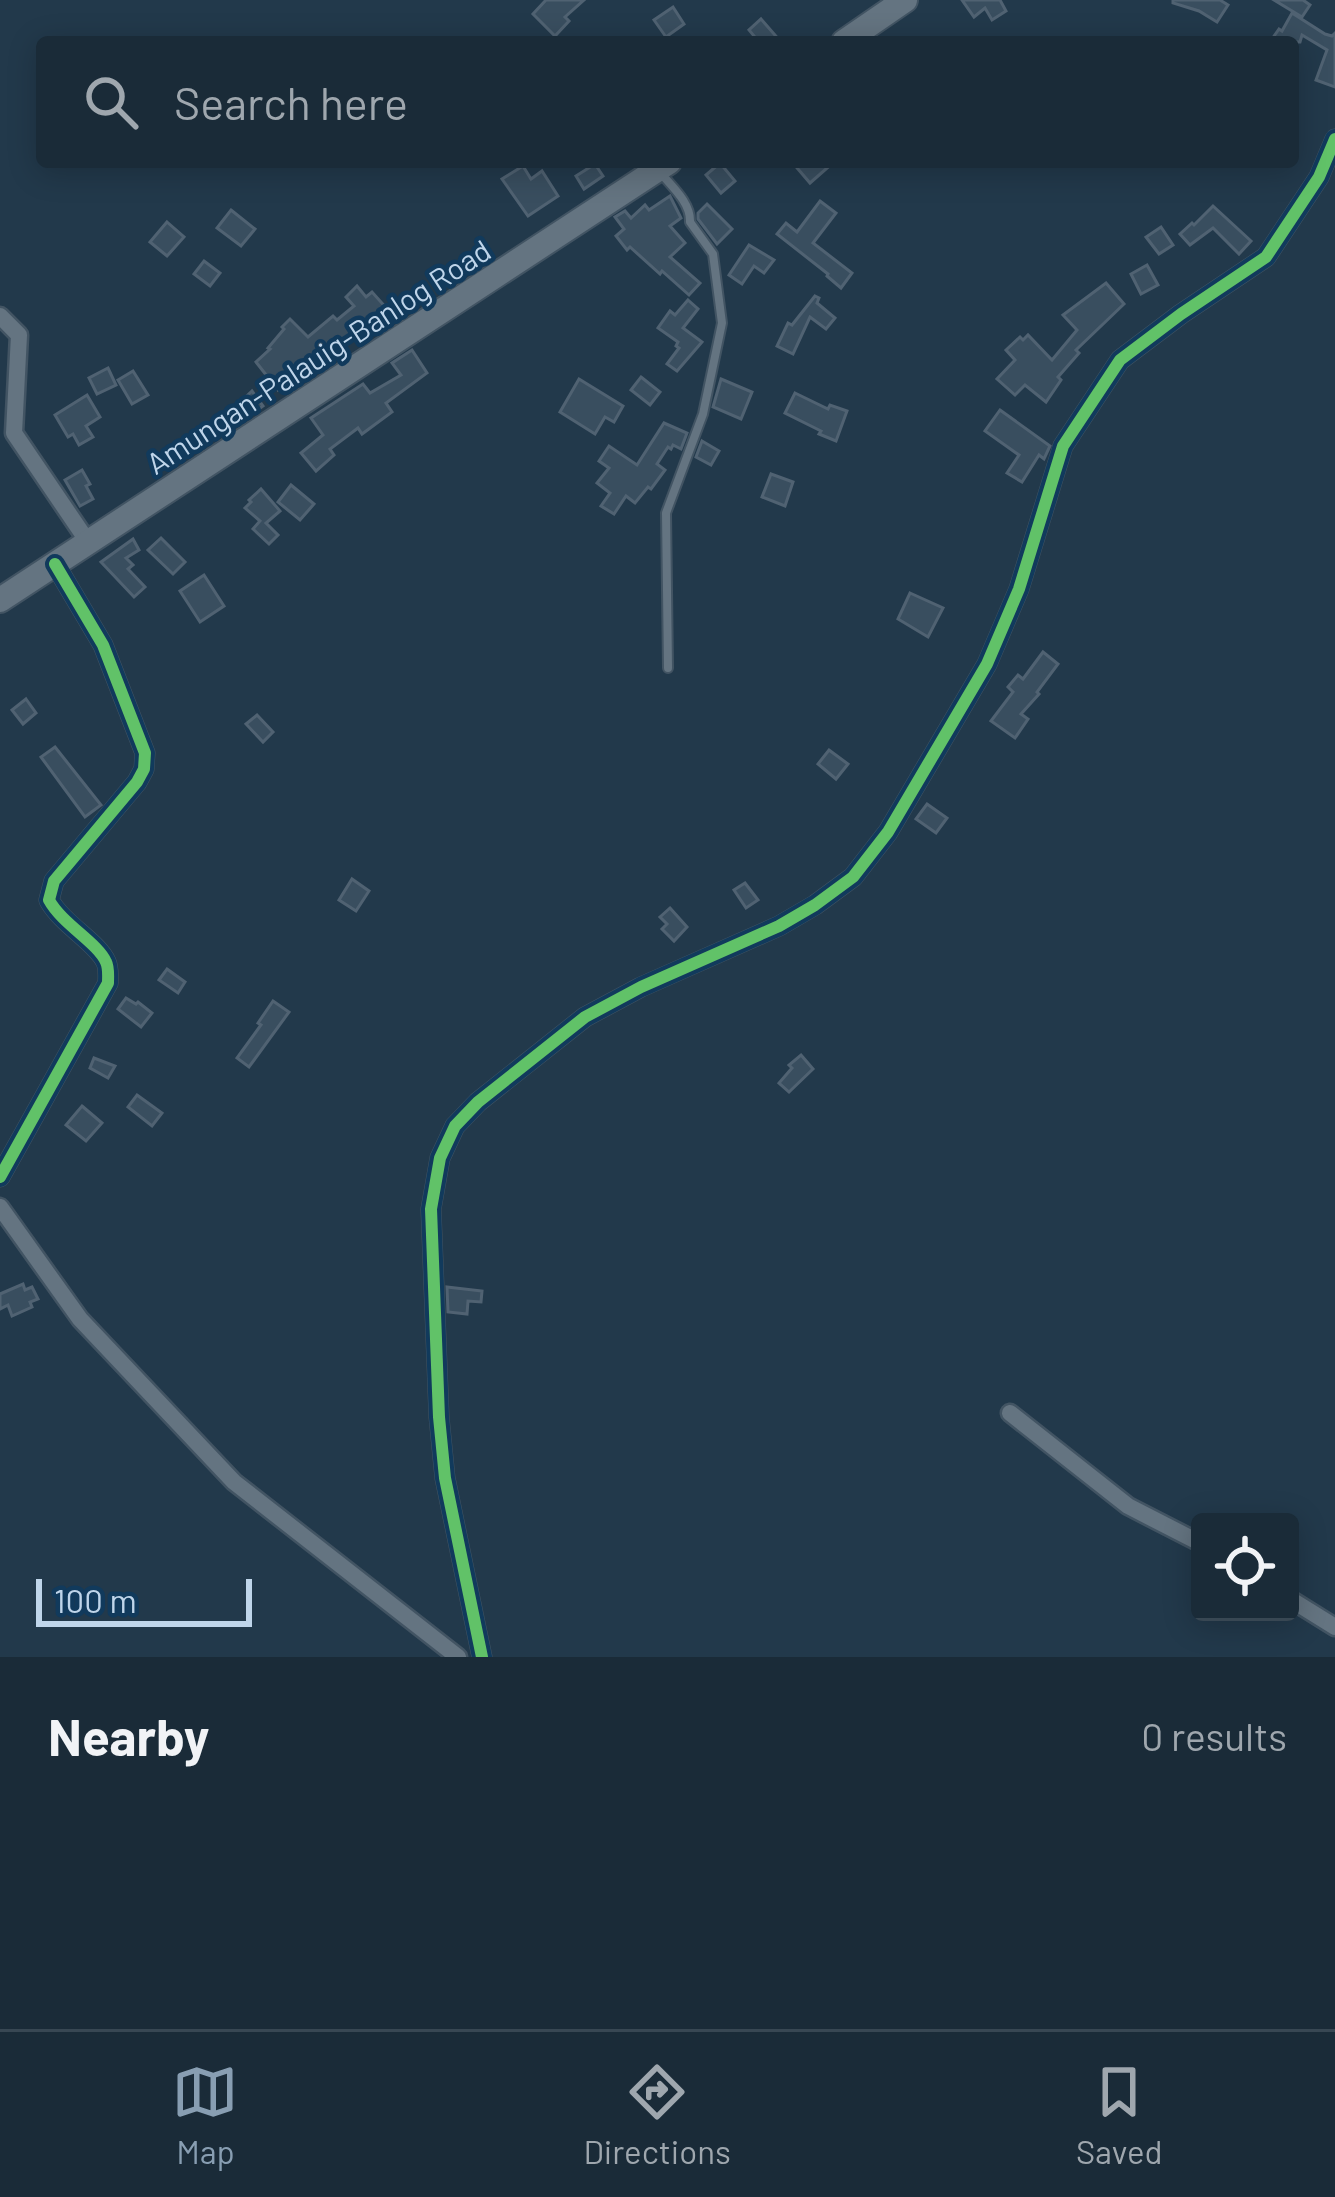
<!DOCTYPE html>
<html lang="en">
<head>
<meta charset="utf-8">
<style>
  :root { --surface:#1a2b38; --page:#233340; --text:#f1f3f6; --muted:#9fa7ae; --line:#384753; --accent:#889eb2 }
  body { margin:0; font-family:Barlow,sans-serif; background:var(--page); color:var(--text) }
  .controls { position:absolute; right:36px; bottom:36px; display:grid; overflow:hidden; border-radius:12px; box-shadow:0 6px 30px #0003 }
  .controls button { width:108px; height:108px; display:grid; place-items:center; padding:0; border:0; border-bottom:3px solid var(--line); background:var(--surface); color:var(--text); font:60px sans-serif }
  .scale { position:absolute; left:36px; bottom:30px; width:216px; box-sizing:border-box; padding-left:12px; border:6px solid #bfd5ea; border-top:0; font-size:33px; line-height:42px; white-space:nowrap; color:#bfd5ea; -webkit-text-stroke:9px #113a5c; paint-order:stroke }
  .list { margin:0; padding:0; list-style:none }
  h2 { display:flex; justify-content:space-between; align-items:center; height:156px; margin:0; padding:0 48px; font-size:51px }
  h2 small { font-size:39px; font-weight:400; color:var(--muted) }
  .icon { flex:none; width:66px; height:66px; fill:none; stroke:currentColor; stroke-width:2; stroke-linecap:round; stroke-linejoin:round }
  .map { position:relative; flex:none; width:1335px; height:1657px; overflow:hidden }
  .search { position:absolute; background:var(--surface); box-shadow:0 6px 30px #0003; left:36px; right:36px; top:36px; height:132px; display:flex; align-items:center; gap:30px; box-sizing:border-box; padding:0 42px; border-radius:12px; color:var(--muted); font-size:45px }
  .sheet { height:372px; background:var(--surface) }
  nav { display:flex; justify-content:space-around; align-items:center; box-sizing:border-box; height:168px; border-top:3px solid var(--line); background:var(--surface); font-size:33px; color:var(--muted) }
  nav a { display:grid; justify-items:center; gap:6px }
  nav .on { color:var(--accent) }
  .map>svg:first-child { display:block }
  .building { fill:#394e5f; stroke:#506272; stroke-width:3 }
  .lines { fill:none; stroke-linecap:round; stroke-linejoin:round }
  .lane-casing { stroke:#425463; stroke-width:12 }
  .street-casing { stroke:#425463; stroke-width:21 }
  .secondary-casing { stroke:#425463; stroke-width:28 }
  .lane { stroke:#647481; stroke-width:8 }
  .street { stroke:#647481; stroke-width:16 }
  .secondary { stroke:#647481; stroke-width:24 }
  .cycleway-casing { stroke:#113a5c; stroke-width:20 }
  .cycleway { stroke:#61c268; stroke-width:12 }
  .labels { text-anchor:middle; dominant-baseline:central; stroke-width:9; stroke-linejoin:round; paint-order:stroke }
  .street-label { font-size:30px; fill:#bfd5ea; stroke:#113a5c }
</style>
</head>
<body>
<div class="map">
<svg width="1335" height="1657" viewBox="0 0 1335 1657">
  <rect width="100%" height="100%" fill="#22394b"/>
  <g class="building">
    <polygon points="546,0 584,0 565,17 569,21 555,36 533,14"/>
    <polygon points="962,0 1000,0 1006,11 992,20 985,8 974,17"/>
    <polygon points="1173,0 1220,0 1228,5 1217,22 1199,11 1173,3"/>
    <polygon points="1274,0 1303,0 1310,5 1302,17"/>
    <polygon points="673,7 684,24 666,37 654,20"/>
    <polygon points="1292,13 1325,34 1332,36 1335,33 1335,87 1316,80 1327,50 1302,35 1300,42 1270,42 1279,29 1282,31"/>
    <polygon points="761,19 781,42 759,42 749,30"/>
    <polygon points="792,162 834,162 810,183"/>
    <polygon points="720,163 735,181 721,193 706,175"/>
    <polygon points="595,164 603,176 584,189 576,176"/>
    <polygon points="523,166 531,179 542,171 558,196 528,216 502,179"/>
    <polygon points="670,196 681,218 670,226 685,243 670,257 700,283 689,295 662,271 660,274 630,247 627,250 616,236 624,229 615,217 625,211 631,218 645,205 649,210"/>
    <polygon points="820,201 836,213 813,243 852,273 841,288 827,276 828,274 777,234 786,223 797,232"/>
    <polygon points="707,204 732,229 717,244 698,219 698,213"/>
    <polygon points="1213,206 1251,241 1239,254 1213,228 1190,245 1180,234 1192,223 1194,225"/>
    <polygon points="231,210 255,229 241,246 217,228"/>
    <polygon points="167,222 184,237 167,256 150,242"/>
    <polygon points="1161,227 1173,245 1159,254 1146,237"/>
    <polygon points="749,245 774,260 764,273 754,266 742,284 729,275"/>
    <polygon points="204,261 220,273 210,286 194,274"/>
    <polygon points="1147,265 1158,285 1141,294 1131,274"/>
    <polygon points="1106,283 1124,304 1076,350 1079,353 1058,377 1061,380 1046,402 1025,385 1015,395 997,379 1015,360 1006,350 1020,337 1023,340 1028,335 1052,360 1077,330 1063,315"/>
    <polygon points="357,286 366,297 372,292 389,311 402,301 410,311 380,331 373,322 368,325 341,350 338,347 308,374 291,387 287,382 278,390 256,362 270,349 268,348 284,329 282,327 290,319 308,337 333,316 337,320 354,306 346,297"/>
    <polygon points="815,296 819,298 817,303 835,318 826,329 810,317 793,354 777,346 788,323 792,325"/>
    <polygon points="688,300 698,309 683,328 702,342 677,371 667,364 679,348 676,346 678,342 658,328 670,311 675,315"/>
    <polygon points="412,350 427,373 386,403 392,412 362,434 358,428 330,449 334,455 316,471 301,453 323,435 311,418 363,384 370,393 401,375 392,363"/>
    <polygon points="108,368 116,385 97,394 89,378"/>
    <polygon points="133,371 148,395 132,404 118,380"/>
    <polygon points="641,377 660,392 650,405 631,390"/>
    <polygon points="579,379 623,406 614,422 605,417 595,434 560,412"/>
    <polygon points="721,379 752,392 741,419 713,407"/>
    <polygon points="252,391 263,406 240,423 231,411"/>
    <polygon points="795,393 828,409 830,405 847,411 836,441 819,434 821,431 785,413"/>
    <polygon points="87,395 100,417 86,426 93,437 79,445 73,434 68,437 55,415"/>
    <polygon points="1000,410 1050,446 1044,459 1039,455 1022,482 1007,473 1019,455 985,431"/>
    <polygon points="664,423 687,433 681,449 673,445 671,449 668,447 657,464 665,470 651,489 648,487 635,503 626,496 614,514 601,506 610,493 597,483 609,468 599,461 609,446 637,465"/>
    <polygon points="702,441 719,451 711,465 696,457"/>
    <polygon points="82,470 90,484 86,486 93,499 80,506 65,480"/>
    <polygon points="771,474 793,482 785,506 762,497"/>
    <polygon points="291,485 314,504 300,520 278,502"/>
    <polygon points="261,489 280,511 266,523 278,535 269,544 253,529 260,521 245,508 251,502 249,500"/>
    <polygon points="161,538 185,562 173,574 148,550"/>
    <polygon points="133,539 139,550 126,558 133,565 128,569 145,587 134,597 101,562"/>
    <polygon points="204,575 224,606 200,622 180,591"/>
    <polygon points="910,593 943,608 928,637 898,619"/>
    <polygon points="1043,652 1058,664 1037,692 1039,694 1021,714 1028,719 1015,738 991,721 1013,692 1008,687 1018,675 1023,679"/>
    <polygon points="26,699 36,713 23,724 12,710"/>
    <polygon points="257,715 273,732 263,742 246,724"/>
    <polygon points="55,747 101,805 85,817 41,757"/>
    <polygon points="829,750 848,764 836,779 818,764"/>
    <polygon points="927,804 947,818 936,833 916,819"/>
    <polygon points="352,879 369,891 356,911 339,900"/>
    <polygon points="745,883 758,900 746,908 734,890"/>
    <polygon points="670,908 687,927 674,941 662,929 667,924 660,917"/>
    <polygon points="167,969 185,982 178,993 159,980"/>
    <polygon points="126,998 136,1004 138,1002 152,1013 141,1027 118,1009"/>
    <polygon points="273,1001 289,1012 249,1067 237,1058 261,1025 258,1023"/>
    <polygon points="801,1055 813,1069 789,1092 779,1083 792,1068 789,1065"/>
    <polygon points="94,1058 115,1066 108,1078 90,1068"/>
    <polygon points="137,1095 162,1113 152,1126 128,1107"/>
    <polygon points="82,1106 102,1123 86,1141 66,1125"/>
    <polygon points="23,1284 25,1290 32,1287 38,1299 30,1302 32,1307 12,1316 8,1305 0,1309 0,1294"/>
    <polygon points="447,1287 482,1291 481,1302 468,1301 467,1314 448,1312"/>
  </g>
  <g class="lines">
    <defs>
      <path id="lane" d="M 659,171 C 670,185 691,202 690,222 L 713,254 L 722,323 L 703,414 L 666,513 L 668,668"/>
      <g id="street">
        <polyline points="0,316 19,335 14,433 88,542"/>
        <path d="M 0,1177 L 108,983 C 108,976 109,968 106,962 C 98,943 62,924 49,900 L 54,881 L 137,782 L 144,769 L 145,753 L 103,645 L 55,564"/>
        <polyline points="0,1207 80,1319 234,1482 458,1657"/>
        <polyline points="1010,1413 1128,1506 1200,1543"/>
        <polyline points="1290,1599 1335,1627"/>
        <polyline points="482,1657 445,1478 439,1417 431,1209 440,1158 455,1126 478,1102 585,1017 641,987 779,926 815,905 853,877 888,832 987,664 1019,589 1063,446 1120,360 1181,314 1266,257 1319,177 1335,139"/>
      </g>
      <g id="secondary">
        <polyline points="844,42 905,0"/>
        <polyline points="0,600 669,162"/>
      </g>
    </defs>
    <use href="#lane" class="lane-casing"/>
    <use href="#street" class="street-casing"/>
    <use href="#secondary" class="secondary-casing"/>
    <use href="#lane" class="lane"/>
    <use href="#street" class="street"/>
    <use href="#secondary" class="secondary"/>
    <defs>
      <g id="cycleway">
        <path d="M 0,1177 L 108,983 C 108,976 109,968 106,962 C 98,943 62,924 49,900 L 54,881 L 137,782 L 144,769 L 145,753 L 103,645 L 55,564"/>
        <polyline points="482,1657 445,1478 439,1417 431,1209 440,1158 455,1126 478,1102 585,1017 641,987 779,926 815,905 853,877 888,832 987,664 1019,589 1063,446 1120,360 1181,314 1266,257 1319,177 1335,139"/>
      </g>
    </defs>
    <use href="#cycleway" class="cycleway-casing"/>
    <use href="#cycleway" class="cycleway"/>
  </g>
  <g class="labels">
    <g class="street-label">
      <text transform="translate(318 356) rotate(-33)">Amungan-Palauig-Banlog Road</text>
    </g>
  </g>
</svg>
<div class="controls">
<button><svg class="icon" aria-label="locate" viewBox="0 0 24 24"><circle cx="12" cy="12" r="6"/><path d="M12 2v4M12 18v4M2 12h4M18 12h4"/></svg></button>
</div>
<div class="scale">100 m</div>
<div class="search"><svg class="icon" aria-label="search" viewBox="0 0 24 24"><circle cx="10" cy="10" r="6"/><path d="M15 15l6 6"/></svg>Search here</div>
</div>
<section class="sheet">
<h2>Nearby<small>0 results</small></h2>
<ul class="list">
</ul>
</section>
<nav>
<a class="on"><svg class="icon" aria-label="map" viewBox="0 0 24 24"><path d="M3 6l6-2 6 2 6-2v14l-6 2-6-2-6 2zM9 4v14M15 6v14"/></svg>Map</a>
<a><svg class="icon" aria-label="directions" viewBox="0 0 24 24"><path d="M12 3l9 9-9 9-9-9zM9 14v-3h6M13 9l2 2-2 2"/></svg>Directions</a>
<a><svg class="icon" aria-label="saved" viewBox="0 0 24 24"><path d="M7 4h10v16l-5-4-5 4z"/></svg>Saved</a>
</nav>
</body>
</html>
